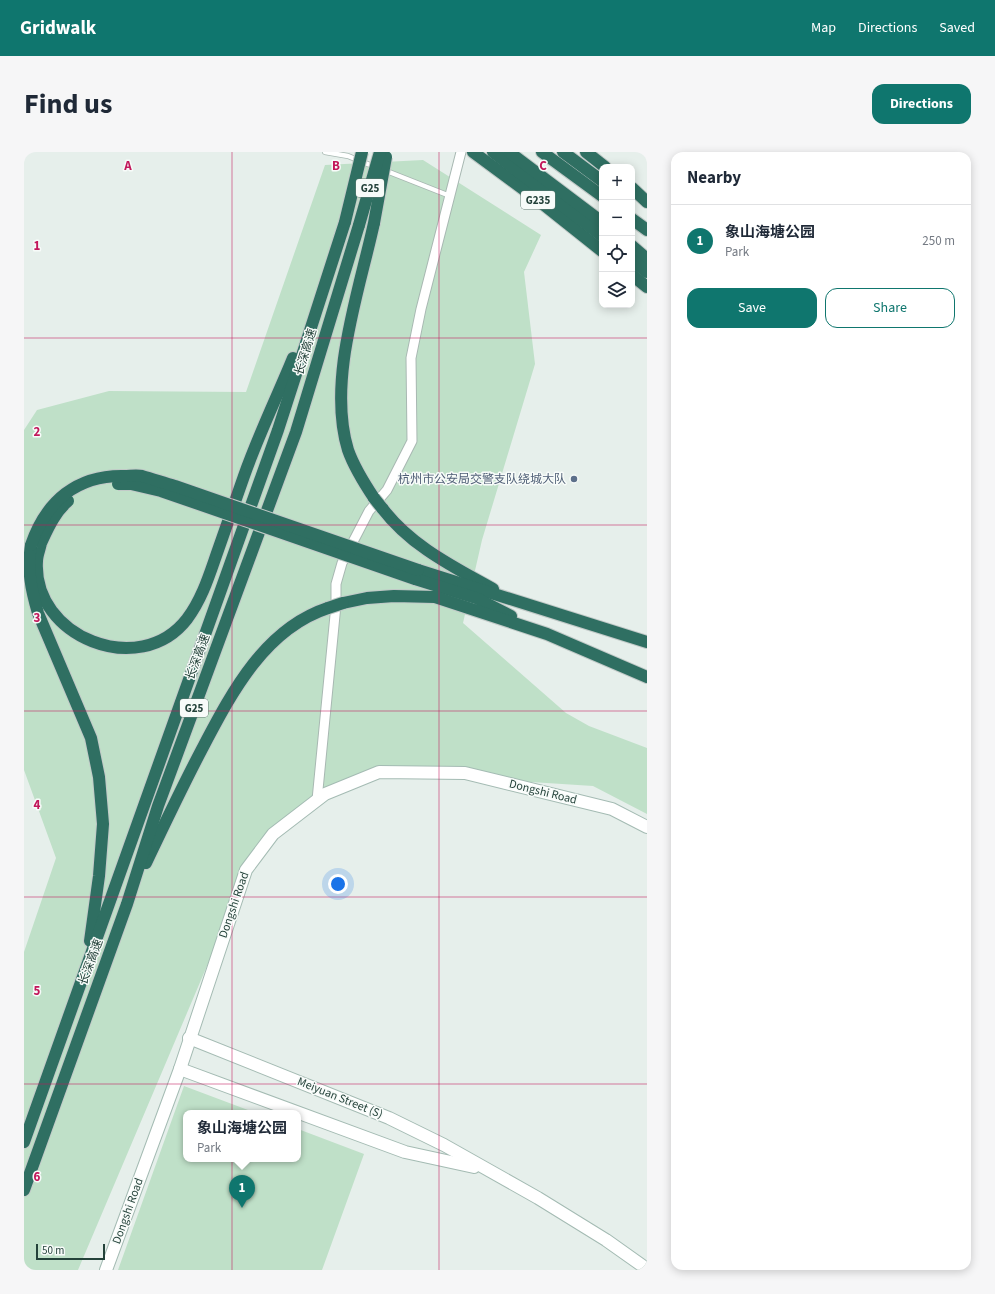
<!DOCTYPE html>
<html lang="en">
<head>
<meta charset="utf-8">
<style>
  :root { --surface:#fff; --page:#f6f6f7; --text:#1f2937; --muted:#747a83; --line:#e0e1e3; --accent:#0f766e }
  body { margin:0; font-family:"Source Sans 3","Noto Sans SC",sans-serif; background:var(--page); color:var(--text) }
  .controls { position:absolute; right:12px; top:12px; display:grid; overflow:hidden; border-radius:8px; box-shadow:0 2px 10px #0003 }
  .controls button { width:36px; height:36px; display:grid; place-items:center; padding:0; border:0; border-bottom:1px solid var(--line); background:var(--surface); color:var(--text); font:20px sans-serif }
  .scale { position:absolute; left:12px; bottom:10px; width:69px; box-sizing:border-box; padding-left:4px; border:2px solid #24423a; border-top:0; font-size:11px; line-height:14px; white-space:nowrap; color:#24423a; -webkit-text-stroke:3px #f7fbf9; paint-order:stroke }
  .you { position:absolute; left:314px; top:732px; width:14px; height:14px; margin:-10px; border:3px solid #fff; border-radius:50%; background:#1a73e8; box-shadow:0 0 0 6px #1a73e833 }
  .badge { display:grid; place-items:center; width:26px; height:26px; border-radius:50%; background:var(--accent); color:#fff; font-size:13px; font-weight:700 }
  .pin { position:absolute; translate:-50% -33px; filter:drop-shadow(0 1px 2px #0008) }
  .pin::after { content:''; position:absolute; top:21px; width:14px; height:12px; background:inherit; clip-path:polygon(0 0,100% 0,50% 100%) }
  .popup { position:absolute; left:159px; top:958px; width:118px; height:52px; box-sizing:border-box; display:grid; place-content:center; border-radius:8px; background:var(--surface); filter:drop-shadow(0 1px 3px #0005); font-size:13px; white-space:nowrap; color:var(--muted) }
  .popup b { font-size:15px; color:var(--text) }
  .popup::after { content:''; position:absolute; left:50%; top:100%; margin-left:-8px; border:8px solid transparent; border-top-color:var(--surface) }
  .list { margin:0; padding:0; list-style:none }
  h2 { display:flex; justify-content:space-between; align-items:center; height:52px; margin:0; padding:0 16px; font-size:17px }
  h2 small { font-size:13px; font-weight:400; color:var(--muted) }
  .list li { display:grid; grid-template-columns:26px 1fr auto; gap:12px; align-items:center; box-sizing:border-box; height:72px; padding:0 16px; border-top:1px solid var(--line) }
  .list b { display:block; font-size:15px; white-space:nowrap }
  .list p { margin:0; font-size:13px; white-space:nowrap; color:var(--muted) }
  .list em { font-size:13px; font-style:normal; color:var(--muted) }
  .actions { display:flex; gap:8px; padding:12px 16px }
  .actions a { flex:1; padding:9px 0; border:1px solid var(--accent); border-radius:12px; text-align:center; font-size:14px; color:var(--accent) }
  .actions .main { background:var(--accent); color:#fff }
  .icon { flex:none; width:22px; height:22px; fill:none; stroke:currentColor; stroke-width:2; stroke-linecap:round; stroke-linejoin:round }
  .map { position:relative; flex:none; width:623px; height:1118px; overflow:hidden; border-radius:12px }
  header { display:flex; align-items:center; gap:24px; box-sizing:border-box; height:56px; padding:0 20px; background:var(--accent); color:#fff }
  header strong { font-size:19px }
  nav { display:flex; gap:22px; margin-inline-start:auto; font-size:14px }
  .intro { display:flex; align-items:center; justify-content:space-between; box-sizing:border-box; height:96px; padding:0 24px }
  h1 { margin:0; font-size:28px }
  .button { padding:10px 18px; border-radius:12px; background:var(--accent); color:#fff; font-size:14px; font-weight:700 }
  main { display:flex; gap:24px; padding:0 24px }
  aside { flex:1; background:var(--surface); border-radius:12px; box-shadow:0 2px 10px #0003 }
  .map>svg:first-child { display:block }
  .green { fill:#bfe0c8 }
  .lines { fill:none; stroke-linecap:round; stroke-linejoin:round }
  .stream { stroke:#8ec9d4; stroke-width:2.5 }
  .lane-casing { stroke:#a8b8b2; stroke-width:6 }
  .street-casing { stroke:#a8b8b2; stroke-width:11 }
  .secondary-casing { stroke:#a4bbb3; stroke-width:14 }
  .highway-casing { stroke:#c2cac8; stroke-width:14 }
  .lane { stroke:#fff; stroke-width:4.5 }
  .street { stroke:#fff; stroke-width:9 }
  .secondary { stroke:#fff; stroke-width:12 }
  .highway { stroke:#2f6f62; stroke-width:12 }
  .highway-bridge-casing { stroke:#c2cac8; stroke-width:14; stroke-linecap:butt }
  .highway-bridge { stroke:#2f6f62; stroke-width:12 }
  .grid { fill:none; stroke:#c2185b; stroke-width:1; stroke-opacity:0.55 }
  .service-dot { fill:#5c6f8a; stroke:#f7fbf9; stroke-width:1.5 }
  .labels { text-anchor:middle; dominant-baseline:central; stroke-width:3; stroke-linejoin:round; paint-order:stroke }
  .shield { fill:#f7fbf9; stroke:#637a73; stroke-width:1 }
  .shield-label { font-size:11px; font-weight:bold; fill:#24423a }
  .street-label { font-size:12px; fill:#24423a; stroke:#f7fbf9 }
  .service-label { font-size:12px; fill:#4e5e75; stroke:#f7fbf9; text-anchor:end }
  .grid-label { font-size:13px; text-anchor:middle; font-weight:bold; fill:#c2185b; stroke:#f7fbf9; stroke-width:3; stroke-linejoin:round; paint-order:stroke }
</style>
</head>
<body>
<header>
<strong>Gridwalk</strong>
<nav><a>Map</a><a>Directions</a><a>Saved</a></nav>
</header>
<div class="intro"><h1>Find us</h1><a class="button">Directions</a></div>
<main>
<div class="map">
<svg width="623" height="1118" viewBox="0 0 623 1118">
  <rect width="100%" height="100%" fill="#e6efeb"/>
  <g class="green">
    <polygon points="399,8 517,83 500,120 511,212 458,388 439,471 542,561 565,574 623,596 623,662 569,634 355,620 293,648 249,682 216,736 54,1118 0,1118 0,800 32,706 0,618 0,278 13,258 85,239 222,240 301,13"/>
    <polygon points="160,934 232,961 162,961 162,1007 274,1007 274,977 340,1002 298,1118 94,1118"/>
  </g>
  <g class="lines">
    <polyline class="stream" points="622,0 623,0"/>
    <defs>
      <g id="lane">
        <polyline points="301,0 324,4 351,15"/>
        <polyline points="360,18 426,44"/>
      </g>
      <polyline id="street" points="293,648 312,453 312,432 318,411 345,359 363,338 388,289 387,206 397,157 437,0"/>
      <g id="secondary">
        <polyline points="165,886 365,966 420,993 514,1046 582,1088 623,1117"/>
        <polyline points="156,917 381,1000 450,1015"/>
        <polyline points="82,1118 156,917 222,718 249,682 301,642 355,620 441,621 588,657 623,675"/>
      </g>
      <g id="highway">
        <polyline points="449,0 514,48 578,99"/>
        <polyline points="469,0 578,84"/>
        <polyline points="485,0 578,70"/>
        <polyline points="518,0 578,44"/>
        <polyline points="539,0 578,29"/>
        <polyline points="562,0 581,15"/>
        <polyline points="608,36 623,50"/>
        <polyline points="608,67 623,78"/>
        <path d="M 350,71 C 335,140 303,229 324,298 C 330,315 340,331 350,346"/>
        <polyline points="608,94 623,107"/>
        <polyline points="608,108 623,120"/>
        <polyline points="608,123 623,135"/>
        <path d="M 358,356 C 387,394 428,414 469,437"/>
        <path d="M 17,391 C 16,397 13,403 13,409 C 8,485 116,528 163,467 C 178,447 185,424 193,401 C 202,375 211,349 220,324 C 234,284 253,245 269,206"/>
        <path d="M 7,393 C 3,418 7,437 14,461 L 67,586 L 75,625 L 79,672 L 75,724 L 66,789"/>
        <polyline points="394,418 623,490"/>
        <polyline points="391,427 452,446 487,464"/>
        <polyline points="319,451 343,446 370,444 411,445 523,482 623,525"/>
        <path d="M 122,711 C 140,673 158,635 178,597 C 207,542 240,477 304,456"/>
        <polyline points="0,990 254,278 321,70"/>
        <polyline points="0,1038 103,752 134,654 272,280 335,73"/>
      </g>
    </defs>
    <use href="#lane" class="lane-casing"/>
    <use href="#street" class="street-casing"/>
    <use href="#secondary" class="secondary-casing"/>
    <use href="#highway" class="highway-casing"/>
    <use href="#lane" class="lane"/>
    <use href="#street" class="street"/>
    <use href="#secondary" class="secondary"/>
    <use href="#highway" class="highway"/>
    <defs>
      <g id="highway-bridge">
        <polyline points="321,70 338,0"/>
        <polyline points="350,71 362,5"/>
        <polyline points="335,73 356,0"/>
        <polyline points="94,332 107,332 137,339 391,427"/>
        <polyline points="350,346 358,356"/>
        <path d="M 17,391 C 24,376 31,360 44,349"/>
        <path d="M 7,393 C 22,349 53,323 100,324 C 106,324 113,323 118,324 C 129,327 140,331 151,334 L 394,418"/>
        <polyline points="304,456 319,451"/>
      </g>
    </defs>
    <use href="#highway-bridge" class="highway-bridge-casing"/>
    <use href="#highway-bridge" class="highway-bridge"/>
  </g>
  <path class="grid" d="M 208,0 L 208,1118M 415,0 L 415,1118M 0,186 L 623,186M 0,373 L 623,373M 0,559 L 623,559M 0,745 L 623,745M 0,932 L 623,932"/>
  <circle class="service-dot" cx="550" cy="327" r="4"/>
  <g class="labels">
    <g class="shield">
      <rect x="332" y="27" width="28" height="18" rx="3"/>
      <rect x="497" y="39" width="34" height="18" rx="3"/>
      <rect x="156" y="547" width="28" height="18" rx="3"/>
    </g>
    <g class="shield-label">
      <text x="346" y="36">G25</text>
      <text x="514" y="48">G235</text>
      <text x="170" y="556">G25</text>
    </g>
    <g class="street-label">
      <text transform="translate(282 200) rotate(-73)">长深高速</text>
      <text transform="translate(174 505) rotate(-70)">长深高速</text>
      <text transform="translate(519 640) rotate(14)">Dongshi Road</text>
      <text transform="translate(210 753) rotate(-71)">Dongshi Road</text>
      <text transform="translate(67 810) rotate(-70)">长深高速</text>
      <text transform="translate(316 946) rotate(22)">Meiyuan Street (S)</text>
      <text transform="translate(104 1059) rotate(-70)">Dongshi Road</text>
    </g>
    <g class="service-label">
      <text x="542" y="327">杭州市公安局交警支队绕城大队</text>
    </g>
  </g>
  <g class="grid-label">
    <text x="104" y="18">A</text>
    <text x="312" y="18">B</text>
    <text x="519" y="18">C</text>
    <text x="13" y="98">1</text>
    <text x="13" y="284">2</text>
    <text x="13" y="470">3</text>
    <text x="13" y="657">4</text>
    <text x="13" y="843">5</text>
    <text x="13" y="1029">6</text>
  </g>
</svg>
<div class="controls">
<button>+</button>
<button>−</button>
<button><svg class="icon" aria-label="locate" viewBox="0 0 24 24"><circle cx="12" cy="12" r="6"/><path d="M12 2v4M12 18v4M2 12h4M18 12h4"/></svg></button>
<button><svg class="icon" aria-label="layers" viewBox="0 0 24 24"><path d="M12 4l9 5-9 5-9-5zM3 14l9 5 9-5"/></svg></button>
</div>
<div class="scale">50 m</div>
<div class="you"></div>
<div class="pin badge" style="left:218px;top:1056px">1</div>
<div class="popup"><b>象山海塘公园</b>Park</div>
</div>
<aside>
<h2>Nearby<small></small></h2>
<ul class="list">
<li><span class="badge">1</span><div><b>象山海塘公园</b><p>Park</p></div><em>250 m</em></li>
</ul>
<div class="actions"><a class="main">Save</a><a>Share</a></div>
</aside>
</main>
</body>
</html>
